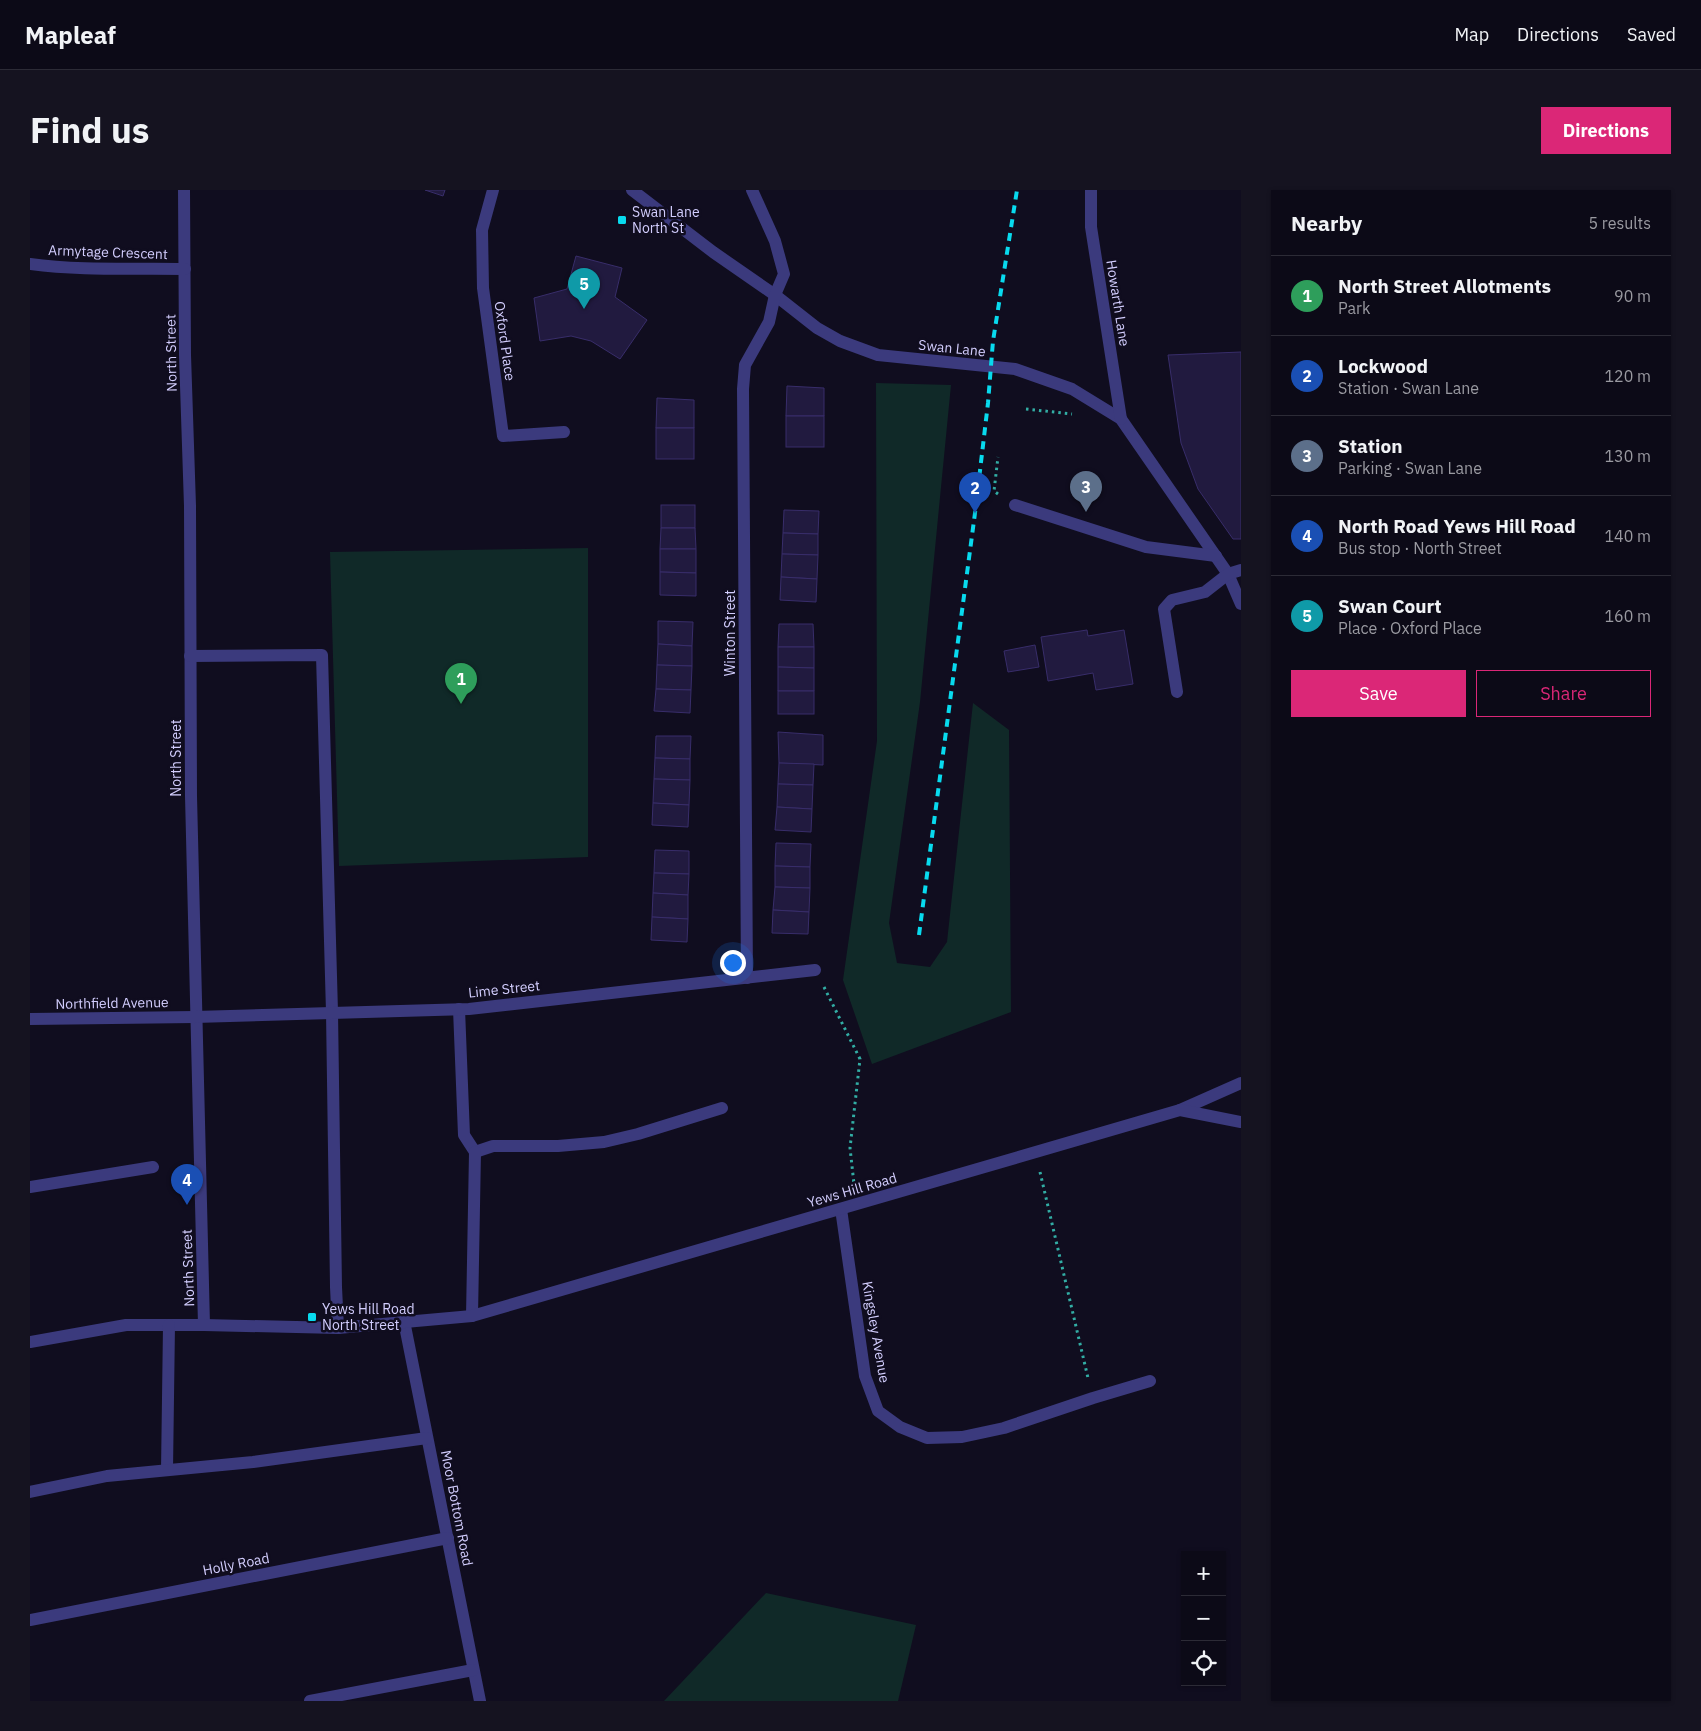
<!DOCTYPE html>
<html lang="en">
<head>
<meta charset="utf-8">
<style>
  :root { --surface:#0c0a17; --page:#151320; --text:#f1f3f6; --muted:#9a9aa1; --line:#2c2b36; --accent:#db2777 }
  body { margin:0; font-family:"IBM Plex Sans",sans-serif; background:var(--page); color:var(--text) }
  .controls { position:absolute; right:15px; bottom:15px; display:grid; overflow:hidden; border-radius:0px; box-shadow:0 1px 4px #0004 }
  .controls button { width:45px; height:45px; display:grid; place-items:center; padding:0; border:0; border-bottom:1px solid var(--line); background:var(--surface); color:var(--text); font:25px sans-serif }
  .you { position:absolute; left:702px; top:772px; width:18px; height:18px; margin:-12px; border:4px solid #fff; border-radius:50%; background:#1a73e8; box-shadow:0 0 0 8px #1a73e833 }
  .badge { display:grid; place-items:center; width:32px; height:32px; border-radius:50%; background:var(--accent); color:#fff; font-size:16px; font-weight:700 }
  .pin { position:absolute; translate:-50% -41px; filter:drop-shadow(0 1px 2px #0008) }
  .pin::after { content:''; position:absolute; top:26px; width:18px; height:15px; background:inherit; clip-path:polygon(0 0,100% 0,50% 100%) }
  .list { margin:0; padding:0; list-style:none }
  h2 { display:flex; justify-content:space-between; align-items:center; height:65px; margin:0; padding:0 20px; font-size:21px }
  h2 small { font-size:16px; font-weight:400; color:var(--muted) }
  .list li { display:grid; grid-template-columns:32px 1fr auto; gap:15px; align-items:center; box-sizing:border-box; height:80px; padding:0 20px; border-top:1px solid var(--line) }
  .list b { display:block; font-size:19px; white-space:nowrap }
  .list p { margin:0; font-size:16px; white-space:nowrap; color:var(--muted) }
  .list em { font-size:16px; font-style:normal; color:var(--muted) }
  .actions { display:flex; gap:10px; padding:15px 20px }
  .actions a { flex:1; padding:11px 0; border:1px solid var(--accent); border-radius:0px; text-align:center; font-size:18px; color:var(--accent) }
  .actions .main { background:var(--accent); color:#fff }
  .icon { flex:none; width:28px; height:28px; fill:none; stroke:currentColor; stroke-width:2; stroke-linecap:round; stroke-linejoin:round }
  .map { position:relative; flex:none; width:1211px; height:1511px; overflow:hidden; border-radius:0px }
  header { display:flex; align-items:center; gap:30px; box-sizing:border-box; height:70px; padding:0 25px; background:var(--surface); border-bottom:1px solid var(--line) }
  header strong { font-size:24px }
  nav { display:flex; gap:28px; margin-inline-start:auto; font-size:18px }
  .intro { display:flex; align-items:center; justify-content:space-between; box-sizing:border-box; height:120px; padding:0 30px }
  h1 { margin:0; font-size:35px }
  .button { padding:12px 22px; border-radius:0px; background:var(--accent); color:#fff; font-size:18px; font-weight:700 }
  main { display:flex; gap:30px; padding:0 30px }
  aside { flex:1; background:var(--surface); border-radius:0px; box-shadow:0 1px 4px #0004 }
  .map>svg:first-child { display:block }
  .green { fill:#102928 }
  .building { fill:#211a3f; stroke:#382d6a }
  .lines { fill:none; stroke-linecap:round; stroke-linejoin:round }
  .path { stroke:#32ada4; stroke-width:3; stroke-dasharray:2.5 4; stroke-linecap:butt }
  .minor { stroke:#3b3a7d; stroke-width:12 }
  .rail { stroke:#08daee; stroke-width:4; stroke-dasharray:8 6; stroke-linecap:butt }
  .poi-dot { fill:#08daee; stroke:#100d1f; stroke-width:2 }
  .labels { text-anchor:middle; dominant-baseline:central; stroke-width:5; stroke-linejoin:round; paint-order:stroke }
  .poi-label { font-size:14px; fill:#d2cdfd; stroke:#100d1f; text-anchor:start }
  .street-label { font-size:14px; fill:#d2cdfd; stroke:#100d1f }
</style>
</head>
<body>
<header>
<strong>Mapleaf</strong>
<nav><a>Map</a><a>Directions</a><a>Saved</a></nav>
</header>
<div class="intro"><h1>Find us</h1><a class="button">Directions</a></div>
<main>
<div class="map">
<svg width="1211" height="1511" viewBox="0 0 1211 1511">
  <rect width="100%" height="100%" fill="#100d1f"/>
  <g class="green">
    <polygon points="846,193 921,195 890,512 859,733 867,773 900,777 917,752 943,513 979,540 981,822 842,874 813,790 847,551"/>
    <polygon points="558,358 558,667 309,676 300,362"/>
    <polygon points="736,1403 886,1435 868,1511 634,1511"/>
  </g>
  <g class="building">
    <polygon points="395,0 415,0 413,6"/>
    <polygon points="546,66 592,78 585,107 617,130 590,169 561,151 541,146 510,151 504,108 537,99"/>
    <polygon points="1211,162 1211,349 1203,349 1168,299 1151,253 1138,165"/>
    <polygon points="757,196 794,198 794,226 756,226"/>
    <polygon points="627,208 664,210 664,238 626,238"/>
    <rect x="756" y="226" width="38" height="31"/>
    <rect x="626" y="238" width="38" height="31"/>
    <rect x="631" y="315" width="34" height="23"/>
    <polygon points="754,320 789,321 788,344 753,343"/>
    <polygon points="631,338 665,338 666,359 630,359"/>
    <polygon points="753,343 788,344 788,365 752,364"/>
    <polygon points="630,359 666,359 666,383 630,382"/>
    <polygon points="752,364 788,365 787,389 751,387"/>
    <polygon points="630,382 666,383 666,406 630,405"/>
    <polygon points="751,387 787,389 786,412 750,410"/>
    <polygon points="628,431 663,432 662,456 628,454"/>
    <polygon points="749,434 783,434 784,457 748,457"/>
    <polygon points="1057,440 1058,446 1094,440 1103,494 1066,500 1063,483 1018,491 1011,447"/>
    <polygon points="628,454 662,456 662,476 627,475"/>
    <polygon points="1005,455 1009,477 978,482 974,461"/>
    <polygon points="748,457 784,457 784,478 748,477"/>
    <polygon points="627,475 662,476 661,500 626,499"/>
    <polygon points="748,477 784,478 784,501 748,501"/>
    <polygon points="626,499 661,500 660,523 624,521"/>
    <rect x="748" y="501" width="36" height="23"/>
    <polygon points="748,542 793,545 793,575 749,573"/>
    <polygon points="626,546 661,546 660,569 625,568"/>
    <polygon points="625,568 660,569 660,590 624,589"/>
    <polygon points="749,573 784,574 783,595 748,594"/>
    <polygon points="624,589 660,590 659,615 623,613"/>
    <polygon points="748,594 783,595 782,619 747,617"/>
    <polygon points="623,613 659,615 658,637 622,635"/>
    <polygon points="747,617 782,619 781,642 745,640"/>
    <polygon points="746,653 781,654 780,677 745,676"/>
    <polygon points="625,660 659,661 659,684 624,683"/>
    <polygon points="745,676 780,677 780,698 745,697"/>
    <polygon points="624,683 659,684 658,705 623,703"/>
    <polygon points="745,697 780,698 779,722 743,720"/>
    <polygon points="623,703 658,705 658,729 622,727"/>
    <polygon points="743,720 779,722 778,744 742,743"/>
    <polygon points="622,727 658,729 657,752 621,750"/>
  </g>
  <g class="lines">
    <g class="path">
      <polyline points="996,219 1042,224"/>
      <polyline points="968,304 964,301 968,267"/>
      <polyline points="794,797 830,869 820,958 824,994"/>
      <polyline points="1010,982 1058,1188"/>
    </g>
    <g class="minor">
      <polyline points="154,0 155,165 160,316 161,606 174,1135"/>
      <polyline points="463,0 452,40 453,98 473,246 534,242"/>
      <polyline points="602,0 683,62 745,105 787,138 810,151 848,165 985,179 1042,199 1091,229 1198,384 1211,414"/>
      <polyline points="1061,0 1061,37 1091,229"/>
      <path d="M 0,74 C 51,81 103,78 155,79"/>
      <polyline points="985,315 1116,357 1186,366"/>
      <polyline points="160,466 292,465 302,822 306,1097 308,1138"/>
      <polyline points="1147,502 1134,419 1142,410 1175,402 1198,384 1211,380"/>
      <polyline points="717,788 713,199 715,175 739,132 745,105 754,84 745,51 722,0"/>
      <polyline points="429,819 434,945 445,962"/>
      <polyline points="0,829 165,827 439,819 785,780"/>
      <polyline points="1150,920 1211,893"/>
      <polyline points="445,962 463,956 528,956 574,952 608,944 692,918"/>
      <polyline points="0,997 123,977"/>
      <polyline points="811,1019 835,1186 848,1221 870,1237 897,1248 932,1247 974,1238 1063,1208 1120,1191"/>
      <polyline points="442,1126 445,962"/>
      <polyline points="374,1131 450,1511"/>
      <polyline points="0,1152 96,1135 174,1135 308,1138 442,1126 1150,920 1211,932"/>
      <polyline points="137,1280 139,1135"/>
      <polyline points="0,1302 77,1286 223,1272 397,1248"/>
      <polyline points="0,1430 418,1348"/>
      <polyline points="280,1511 443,1480"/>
    </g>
    <polyline class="rail" points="889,745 945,323 958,213 963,151 987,0"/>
  </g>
  <g class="poi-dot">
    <rect x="587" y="25" width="10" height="10" rx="2.5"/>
    <rect x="277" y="1122" width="10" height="10" rx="2.5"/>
  </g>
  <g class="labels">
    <g class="poi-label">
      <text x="602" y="22">Swan Lane<tspan x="602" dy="16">North St</tspan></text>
      <text x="292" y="1119">Yews Hill Road<tspan x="292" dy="16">North Street</tspan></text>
    </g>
    <g class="street-label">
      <text transform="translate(78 62) rotate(2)">Armytage Crescent</text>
      <text transform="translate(1088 113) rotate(81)">Howarth Lane</text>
      <text transform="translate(475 151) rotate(82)">Oxford Place</text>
      <text transform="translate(922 158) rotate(6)">Swan Lane</text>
      <text transform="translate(141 163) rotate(-91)">North Street</text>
      <text transform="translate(700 443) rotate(-90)">Winton Street</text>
      <text transform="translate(146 568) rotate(-90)">North Street</text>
      <text transform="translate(474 799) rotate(-6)">Lime Street</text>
      <text transform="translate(82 813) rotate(-1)">Northfield Avenue</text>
      <text transform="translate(822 1000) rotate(-16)">Yews Hill Road</text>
      <text transform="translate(158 1078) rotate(-92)">North Street</text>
      <text transform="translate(846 1142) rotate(80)">Kingsley Avenue</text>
      <text transform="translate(427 1318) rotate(79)">Moor Bottom Road</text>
      <text transform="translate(206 1374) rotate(-11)">Holly Road</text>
    </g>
  </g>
</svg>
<div class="controls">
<button>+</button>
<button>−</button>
<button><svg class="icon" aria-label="locate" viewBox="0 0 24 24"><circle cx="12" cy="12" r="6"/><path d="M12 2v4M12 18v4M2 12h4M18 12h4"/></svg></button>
</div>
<div class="you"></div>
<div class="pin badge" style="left:431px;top:514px;background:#2e9e5b">1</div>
<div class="pin badge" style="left:945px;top:323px;background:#1a4fb4">2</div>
<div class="pin badge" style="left:1056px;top:322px;background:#5c6f8a">3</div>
<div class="pin badge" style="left:157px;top:1015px;background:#1a4fb4">4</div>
<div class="pin badge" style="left:554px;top:119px;background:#0f9aa8">5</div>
</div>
<aside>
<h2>Nearby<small>5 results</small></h2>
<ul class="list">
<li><span class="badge" style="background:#2e9e5b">1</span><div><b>North Street Allotments</b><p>Park</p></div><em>90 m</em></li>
<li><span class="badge" style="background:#1a4fb4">2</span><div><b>Lockwood</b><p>Station · Swan Lane</p></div><em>120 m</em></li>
<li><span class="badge" style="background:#5c6f8a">3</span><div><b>Station</b><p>Parking · Swan Lane</p></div><em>130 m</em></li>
<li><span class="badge" style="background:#1a4fb4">4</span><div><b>North Road Yews Hill Road</b><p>Bus stop · North Street</p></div><em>140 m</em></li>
<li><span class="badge" style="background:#0f9aa8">5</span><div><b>Swan Court</b><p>Place · Oxford Place</p></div><em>160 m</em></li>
</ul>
<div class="actions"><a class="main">Save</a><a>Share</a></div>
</aside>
</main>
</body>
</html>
